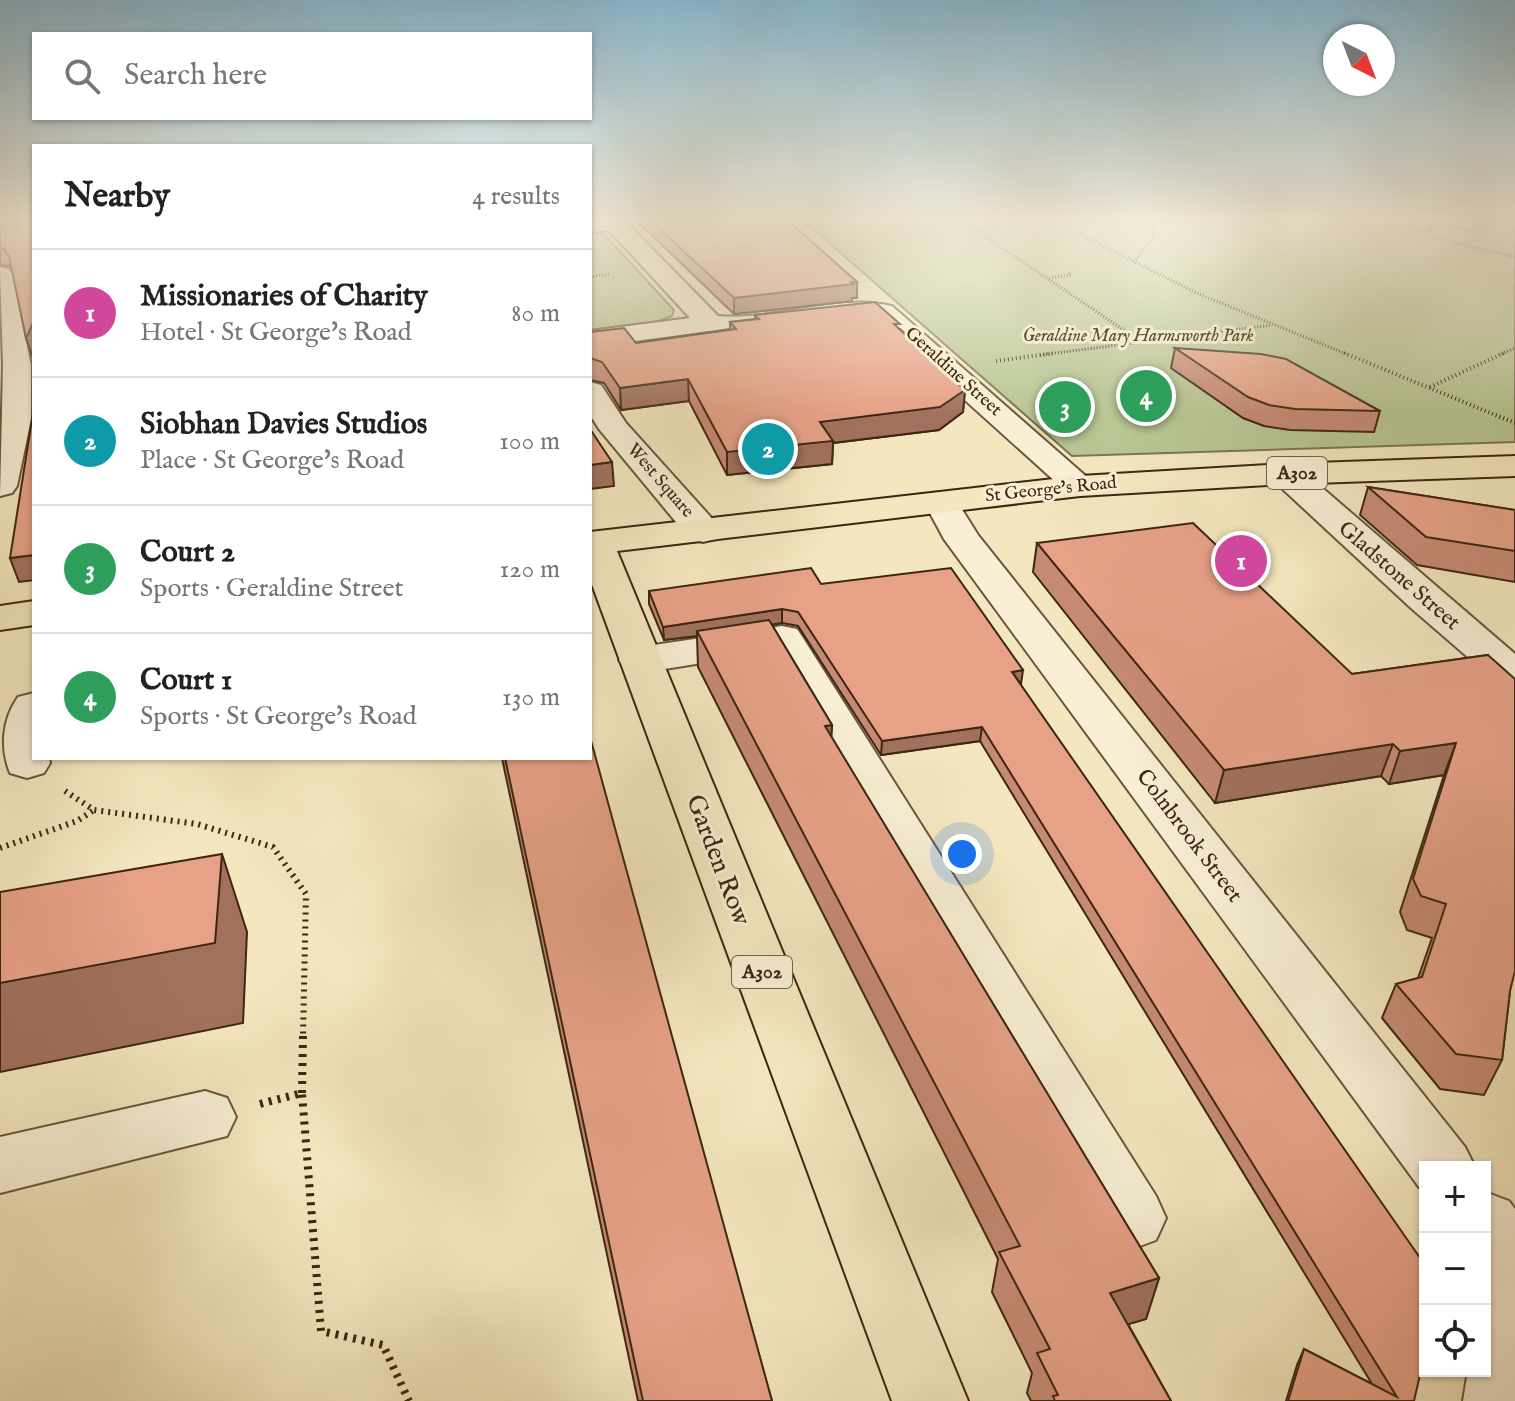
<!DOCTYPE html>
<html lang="en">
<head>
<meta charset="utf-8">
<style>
  :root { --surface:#fff; --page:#f2f2f2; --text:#222; --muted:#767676; --line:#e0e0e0; --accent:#8f2418 }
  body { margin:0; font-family:"IM FELL English",serif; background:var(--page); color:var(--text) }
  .controls { position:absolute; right:24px; bottom:24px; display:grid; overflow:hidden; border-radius:0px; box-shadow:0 2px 6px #0004 }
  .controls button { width:72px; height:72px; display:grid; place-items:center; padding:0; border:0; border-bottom:2px solid var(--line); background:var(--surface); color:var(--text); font:40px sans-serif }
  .compass { position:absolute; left:1323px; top:24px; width:72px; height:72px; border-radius:50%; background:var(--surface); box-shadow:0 2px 6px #0004; rotate:138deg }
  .you { position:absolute; left:962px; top:854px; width:28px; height:28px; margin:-20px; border:6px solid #fff; border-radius:50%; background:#1a73e8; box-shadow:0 0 0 12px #1a73e833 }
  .badge { display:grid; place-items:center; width:52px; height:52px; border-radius:50%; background:var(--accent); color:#fff; font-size:26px; font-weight:700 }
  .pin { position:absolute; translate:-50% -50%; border:4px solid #fff; box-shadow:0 2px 8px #0006 }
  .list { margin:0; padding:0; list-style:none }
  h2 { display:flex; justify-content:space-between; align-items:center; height:104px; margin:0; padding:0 32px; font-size:34px }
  h2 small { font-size:26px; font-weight:400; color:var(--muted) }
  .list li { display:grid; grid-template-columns:52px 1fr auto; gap:24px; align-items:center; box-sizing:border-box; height:128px; padding:0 32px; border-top:2px solid var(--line) }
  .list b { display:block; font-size:30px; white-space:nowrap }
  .list p { margin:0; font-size:26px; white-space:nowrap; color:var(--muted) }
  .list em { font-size:26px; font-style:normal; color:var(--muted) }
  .icon { flex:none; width:44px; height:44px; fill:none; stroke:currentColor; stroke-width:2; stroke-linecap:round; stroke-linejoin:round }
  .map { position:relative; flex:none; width:1515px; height:1401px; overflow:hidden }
  .search { position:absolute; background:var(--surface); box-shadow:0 2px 6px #0004; left:32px; top:32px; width:560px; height:88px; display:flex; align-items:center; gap:20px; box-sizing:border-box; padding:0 28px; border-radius:0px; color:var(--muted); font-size:30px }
  .panel { position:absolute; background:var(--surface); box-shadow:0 2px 6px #0004; left:32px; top:144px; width:560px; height:616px; border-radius:0px }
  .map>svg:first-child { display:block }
  .green { fill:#b8c694; stroke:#7a7654; stroke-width:2 }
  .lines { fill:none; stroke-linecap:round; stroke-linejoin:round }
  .minor-casing { stroke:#6a563e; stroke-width:4 }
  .major-casing { stroke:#3c2613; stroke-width:4 }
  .path-far3 { stroke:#3c2613; stroke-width:3; stroke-dasharray:1 2; stroke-linecap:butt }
  .path-far2 { stroke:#3c2613; stroke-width:4; stroke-dasharray:1 3; stroke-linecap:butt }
  .path-far1 { stroke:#3c2613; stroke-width:6; stroke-dasharray:2 5; stroke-linecap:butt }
  .path { stroke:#3c2613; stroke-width:8; stroke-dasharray:3 6; stroke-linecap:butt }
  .minor { fill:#f8efd5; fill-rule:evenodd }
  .major { fill:#f4e7bf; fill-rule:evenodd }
  .wall { fill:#c68a74; stroke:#3c2613; stroke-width:2 }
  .shaded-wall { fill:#a1715e; stroke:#3c2613; stroke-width:2 }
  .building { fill:#e6a187; stroke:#3c2613; stroke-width:2 }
  .labels { text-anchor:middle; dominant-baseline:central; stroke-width:6; stroke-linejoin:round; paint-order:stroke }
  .far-park-label { font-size:18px; font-style:italic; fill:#5b4e33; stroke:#f8efd5 }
  .far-street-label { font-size:18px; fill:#3c2613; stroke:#f8efd5 }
  .shield { fill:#f8efd5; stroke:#74624d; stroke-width:2 }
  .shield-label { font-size:20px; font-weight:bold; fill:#3c2613 }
  .street-label { font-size:22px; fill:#3c2613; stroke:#f8efd5 }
  .near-street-label { font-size:26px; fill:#3c2613; stroke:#f8efd5 }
</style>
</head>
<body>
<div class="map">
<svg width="1515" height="1401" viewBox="0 0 1515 1401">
  <rect width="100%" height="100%" fill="#f4e7bf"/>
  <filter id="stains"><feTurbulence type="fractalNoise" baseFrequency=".0025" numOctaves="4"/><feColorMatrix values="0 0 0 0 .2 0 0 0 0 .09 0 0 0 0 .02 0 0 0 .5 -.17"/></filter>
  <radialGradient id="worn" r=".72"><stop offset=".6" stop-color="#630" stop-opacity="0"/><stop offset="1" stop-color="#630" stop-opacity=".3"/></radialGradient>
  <g class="green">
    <polygon points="802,219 1515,219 1515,442 1072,456"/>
    <polygon points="590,232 604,234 674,310 672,316 659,321 590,330"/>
  </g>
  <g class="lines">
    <defs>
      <g id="minor">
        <path d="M 590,219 L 623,219 L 718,316 C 775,321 838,293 892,306 L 1097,486 L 1092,493 L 1080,496 L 1068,493 L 875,319 L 743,334 L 710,331 L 590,347 L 590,331 L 690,318 L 609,230 L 590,232 Z"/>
        <polygon points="0,267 9,269 12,274 31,365 31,419 17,486 12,493 0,496 3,365"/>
        <polygon points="590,382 601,385 626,423 716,523 721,531 716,539 703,542 690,539 599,429 590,415"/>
        <polygon points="1286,464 1298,467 1515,654 1515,689 1500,685 1411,608 1274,481 1269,474 1274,467"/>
        <polygon points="941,492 953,495 978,535 1465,1147 1475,1167 1425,1167 1425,1189 1419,1187 944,539 924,502 929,495"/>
        <polygon points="782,626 797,629 803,638 1156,1196 1166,1218 1156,1240 1132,1249 1108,1240 770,652 640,673 625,669 619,660 625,651 640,647"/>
        <path d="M 34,693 L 34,758 L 49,758 L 50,763 L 44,773 L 27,778 L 10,773 C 0,748 2,720 18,697 Z"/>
        <polygon points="205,1091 227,1098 236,1117 227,1136 0,1193 0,1137"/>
        <polygon points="1485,1192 1509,1201 1515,1209 1515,1401 1463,1401 1468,1371 1485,1371 1485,1292 1489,1283 1485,1278"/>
      </g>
      <g id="major">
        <polygon points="1515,456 1515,476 1286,484 1080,496 617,551 968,1401 892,1401 590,579 590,532 1080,476 1286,464"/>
        <polygon points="34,601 34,625 0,630 0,606"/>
      </g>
    </defs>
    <use href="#minor" class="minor-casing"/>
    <use href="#major" class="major-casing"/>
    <g class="path-far3">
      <polyline points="959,219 1140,341"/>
      <polyline points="1050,219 1194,292 1349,355"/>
      <polyline points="1353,219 1515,257"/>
      <polyline points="978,230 1000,228 996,226"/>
      <polyline points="1134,262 1153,237 1153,219"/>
      <polyline points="590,277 609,274"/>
      <polyline points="1049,278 1071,275 1067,272"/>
      <polyline points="1040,355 1272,325"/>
      <polyline points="1499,355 1515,348"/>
    </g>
    <g class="path-far2">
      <polyline points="1344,353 1515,423"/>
      <polyline points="996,361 1055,353"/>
      <polyline points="1430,387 1504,353"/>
    </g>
    <g class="path-far1">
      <polyline points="65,791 94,810 197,824 273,847 306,894 303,1037"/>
      <polyline points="0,848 77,821 94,810"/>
    </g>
    <g class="path">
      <polyline points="302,1093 303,1035"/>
      <polyline points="260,1104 302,1093 321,1331 383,1345 409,1401"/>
    </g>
    <use href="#minor" class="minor"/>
    <use href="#major" class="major"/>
  </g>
  <g class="wall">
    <polygon points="0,219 34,219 34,355 33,358 26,338 12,269 10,266 0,265"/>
    <polygon points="635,219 800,219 800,222 791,223 857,282 857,298 852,298 852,301 734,314"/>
    <polygon points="1374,219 1500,219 1472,231 1447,225 1428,232"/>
    <polygon points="755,315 900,329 965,390 963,412 939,430 833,443 832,464 727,475 689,401 621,410 604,383 590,380 590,332 636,343 730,329 730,322 755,319"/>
    <polygon points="1175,348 1380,411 1374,432 1290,430 1264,426 1243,418 1171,368"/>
    <polygon points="1368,487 1515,510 1515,582 1417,565 1360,515"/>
    <polygon points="1037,543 1352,674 1488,655 1510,991 1502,1060 1484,1095 1440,1089 1382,1018 1396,984 1418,978 1432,938 1407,930 1400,912 1444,775 1389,784 1381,776 1215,803 1033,572"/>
    <polygon points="821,584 1020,684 1414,1401 1286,1401 1297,1365 1304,1349 1372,1384 980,741 881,755 798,626 782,623 772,625 832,725 831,737 1159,1278 1146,1319 1128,1324 1171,1401 1031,1401 1027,1393 1032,1373 992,1292 998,1259 698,667 697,636 664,640 649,604 649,591"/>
    <polygon points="502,758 590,758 772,1401 638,1401"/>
  </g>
  <g class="shaded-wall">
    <polygon points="776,219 800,219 800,222 776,224"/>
    <polygon points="1432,219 1449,219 1447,225 1428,232"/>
    <polygon points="1476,219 1500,219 1472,231"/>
    <polygon points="857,282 857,298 852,298 852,301 734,314 734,298"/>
    <polygon points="34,321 34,355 33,358 26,338"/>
    <polygon points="688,379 689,401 621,410 620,388"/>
    <polygon points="965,390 963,412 939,430 833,443 832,464 727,475 727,452 820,422"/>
    <polygon points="612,462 614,486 590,489 590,465"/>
    <polygon points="34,555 34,580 19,582 10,558"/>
    <polygon points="782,609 782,623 699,635 697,631 697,636 664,640 663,627"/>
    <polygon points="1023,670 1021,684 1012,672"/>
    <polygon points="832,725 830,762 825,726"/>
    <polygon points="982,727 980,741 881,755 882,741"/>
    <polygon points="1456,743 1444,775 1389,784 1400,751"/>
    <polygon points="1393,744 1381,776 1215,803 1224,770"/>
    <polygon points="222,854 247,932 243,1023 0,1072 0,983"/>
    <polygon points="1159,1278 1146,1319 1099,1333 1110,1293"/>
  </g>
  <g class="building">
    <polygon points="0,219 34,219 34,321 26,338 9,256 4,249 0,248"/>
    <polygon points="649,219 786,219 857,282 851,282 853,284 734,298"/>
    <polygon points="875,302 900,324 894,324 965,390 940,407 820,422 833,441 727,452 688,379 620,388 602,362 590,358 590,332 624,328 636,343 736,329 730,322 759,319 755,315"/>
    <polygon points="1175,348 1261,354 1286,359 1380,411 1295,409 1269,405 1248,397"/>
    <polygon points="34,407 34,555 10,558"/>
    <polygon points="590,429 612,462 590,465"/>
    <polygon points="1368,487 1515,510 1515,551 1426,537"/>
    <polygon points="1193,523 1352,674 1488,655 1515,679 1515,971 1510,991 1502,1060 1456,1054 1396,984 1422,977 1446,904 1421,896 1413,879 1456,743 1400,751 1393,744 1224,770 1037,543"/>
    <polygon points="811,568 821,584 951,568 1023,670 1012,672 1425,1265 1425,1353 1414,1401 1288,1401 1304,1349 1397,1397 982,727 882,741 798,612 782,609 663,627 649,591"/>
    <polygon points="769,620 832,725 825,726 1159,1278 1110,1293 1171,1401 1055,1401 1053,1396 1058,1395 1037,1353 1050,1349 999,1252 1020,1246 697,631"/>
    <polygon points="590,737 772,1401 643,1401 505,758 590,758"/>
    <polygon points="222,854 215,943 0,983 0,892"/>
  </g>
  <linearGradient id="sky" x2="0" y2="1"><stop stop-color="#89b9d2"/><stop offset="0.53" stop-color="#faf4e2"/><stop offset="1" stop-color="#faf4e2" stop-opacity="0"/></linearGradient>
  <rect width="1515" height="415" fill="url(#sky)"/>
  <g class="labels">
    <g class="far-park-label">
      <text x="1138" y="336">Geraldine Mary Harmsworth Park</text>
    </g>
    <g class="far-street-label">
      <text transform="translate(953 372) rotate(42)">Geraldine Street</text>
      <text transform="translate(660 481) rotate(49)">West Square</text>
      <text transform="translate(1051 490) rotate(-6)">St George's Road</text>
    </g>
    <g class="shield">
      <rect x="1267" y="457" width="60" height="32" rx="6"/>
      <rect x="732" y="956" width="60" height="32" rx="6"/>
    </g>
    <g class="shield-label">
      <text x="1297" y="473">A302</text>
      <text x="762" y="972">A302</text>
    </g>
    <g class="street-label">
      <text transform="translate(1399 576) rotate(41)">Gladstone Street</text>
      <text transform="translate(1189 836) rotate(53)">Colnbrook Street</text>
    </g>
    <g class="near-street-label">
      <text transform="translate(718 860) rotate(69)">Garden Row</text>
    </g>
  </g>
  <rect width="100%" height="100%" filter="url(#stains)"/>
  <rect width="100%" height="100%" fill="url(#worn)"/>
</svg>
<div class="controls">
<button>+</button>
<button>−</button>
<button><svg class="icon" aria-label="locate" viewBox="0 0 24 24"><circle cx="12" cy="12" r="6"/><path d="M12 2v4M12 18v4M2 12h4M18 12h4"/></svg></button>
</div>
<svg class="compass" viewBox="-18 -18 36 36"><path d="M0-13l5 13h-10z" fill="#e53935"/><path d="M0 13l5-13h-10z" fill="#767676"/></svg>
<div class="you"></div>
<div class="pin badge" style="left:1241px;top:561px;background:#d1479c">1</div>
<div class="pin badge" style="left:768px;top:449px;background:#0f9aa8">2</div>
<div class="pin badge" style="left:1065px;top:407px;background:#2e9e5b">3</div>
<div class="pin badge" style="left:1146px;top:396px;background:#2e9e5b">4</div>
<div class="search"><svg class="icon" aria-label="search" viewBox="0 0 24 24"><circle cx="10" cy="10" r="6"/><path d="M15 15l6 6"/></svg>Search here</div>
<section class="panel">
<h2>Nearby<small>4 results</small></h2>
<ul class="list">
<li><span class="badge" style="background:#d1479c">1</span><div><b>Missionaries of Charity</b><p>Hotel · St George's Road</p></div><em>80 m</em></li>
<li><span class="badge" style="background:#0f9aa8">2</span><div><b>Siobhan Davies Studios</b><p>Place · St George's Road</p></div><em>100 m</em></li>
<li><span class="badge" style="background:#2e9e5b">3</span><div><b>Court 2</b><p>Sports · Geraldine Street</p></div><em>120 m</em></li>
<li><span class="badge" style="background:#2e9e5b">4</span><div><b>Court 1</b><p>Sports · St George's Road</p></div><em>130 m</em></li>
</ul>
</section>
</div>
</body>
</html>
